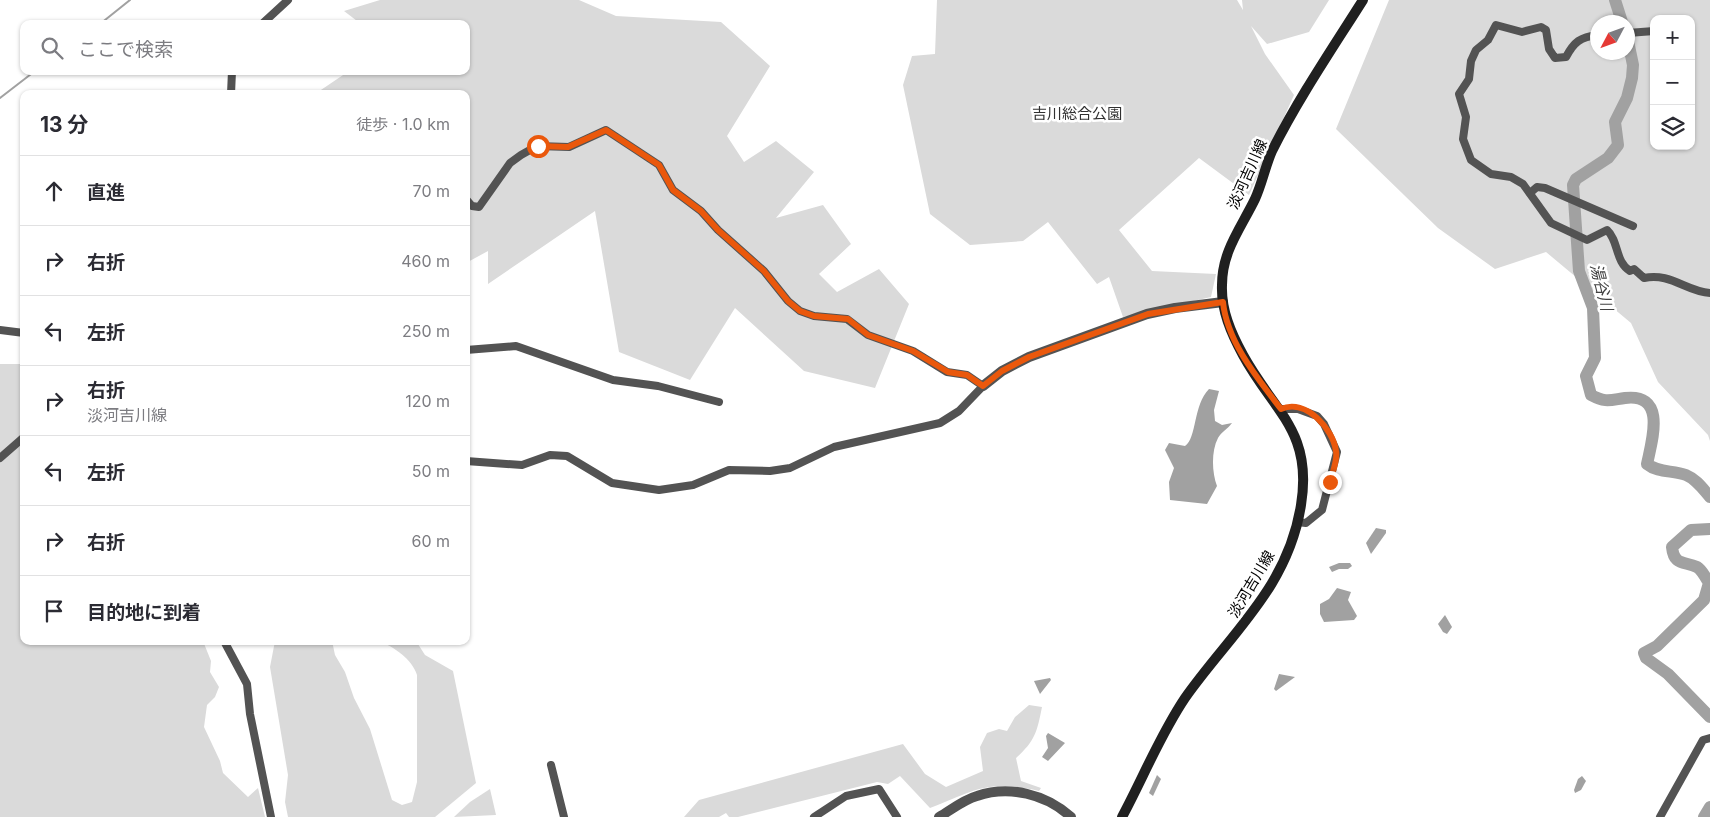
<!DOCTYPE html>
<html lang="ja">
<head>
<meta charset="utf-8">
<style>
  :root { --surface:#fff; --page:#f2f2f3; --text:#2b2b33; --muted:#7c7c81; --line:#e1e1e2 }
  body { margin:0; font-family:Inter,"Noto Sans JP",sans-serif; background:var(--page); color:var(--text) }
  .controls { position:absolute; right:15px; top:15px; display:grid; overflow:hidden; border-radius:10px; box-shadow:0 1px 4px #0004 }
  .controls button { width:45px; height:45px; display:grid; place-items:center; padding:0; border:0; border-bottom:1px solid var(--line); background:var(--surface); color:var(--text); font:25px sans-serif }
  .compass { position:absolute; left:1590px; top:15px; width:45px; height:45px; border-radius:50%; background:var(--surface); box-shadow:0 1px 4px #0004; rotate:229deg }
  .stop { position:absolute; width:15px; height:15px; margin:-11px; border:4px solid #ea580c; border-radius:50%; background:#fff }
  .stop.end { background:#ea580c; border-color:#fff; box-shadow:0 1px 5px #0008 }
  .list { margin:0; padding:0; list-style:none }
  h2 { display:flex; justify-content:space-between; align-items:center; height:65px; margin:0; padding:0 20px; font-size:21px }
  h2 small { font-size:16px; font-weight:400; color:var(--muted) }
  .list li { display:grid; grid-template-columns:32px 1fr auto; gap:15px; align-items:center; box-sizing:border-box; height:70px; padding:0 20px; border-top:1px solid var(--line) }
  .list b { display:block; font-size:19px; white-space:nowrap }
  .list p { margin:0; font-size:16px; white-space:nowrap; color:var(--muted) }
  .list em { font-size:16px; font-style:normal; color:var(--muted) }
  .icon { flex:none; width:28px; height:28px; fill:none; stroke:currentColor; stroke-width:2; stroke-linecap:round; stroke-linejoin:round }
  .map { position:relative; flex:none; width:1710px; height:817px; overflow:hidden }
  .search { position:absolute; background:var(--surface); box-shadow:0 1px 4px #0004; left:20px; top:20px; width:450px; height:55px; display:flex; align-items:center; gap:12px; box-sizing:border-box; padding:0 18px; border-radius:10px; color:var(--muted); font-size:19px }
  .panel { position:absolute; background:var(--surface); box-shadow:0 1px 4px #0004; left:20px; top:90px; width:450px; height:555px; border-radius:10px }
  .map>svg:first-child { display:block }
  .green { fill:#dadada; fill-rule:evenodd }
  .water { fill:#a1a1a1 }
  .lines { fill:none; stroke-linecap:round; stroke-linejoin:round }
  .stream { stroke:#a1a1a1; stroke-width:2 }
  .river { stroke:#a1a1a1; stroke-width:12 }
  .minor { stroke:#535353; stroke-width:8 }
  .tertiary { stroke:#535353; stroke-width:10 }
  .secondary { stroke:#202020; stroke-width:10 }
  .route { stroke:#ea580c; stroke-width:6 }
  .labels { text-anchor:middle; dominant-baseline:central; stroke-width:5; stroke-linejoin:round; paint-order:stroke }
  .park-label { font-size:15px; fill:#313131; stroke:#fff }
  .street-label { font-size:15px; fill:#000; stroke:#fff }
  .water-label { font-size:16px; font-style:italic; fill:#424242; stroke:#fff }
</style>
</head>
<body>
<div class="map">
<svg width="1710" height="817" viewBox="0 0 1710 817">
  <rect width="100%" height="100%" fill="#fff"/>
  <g class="green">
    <polygon points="380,0 579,0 616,16 721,22 770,66 727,136 744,162 776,141 814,172 776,218 823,205 851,244 819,274 837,292 879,269 909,304 875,388 804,371 735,308 690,380 619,352 595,211 488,284 488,251 466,263 466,94 315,94 349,71 466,71 466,24 361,24 344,11"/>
    <polygon points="937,0 1237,0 1243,10 1242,0 1329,0 1309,32 1267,44 1251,26 1265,54 1294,95 1249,195 1199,158 1119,230 1152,271 1216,274 1211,297 1123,317 1109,277 1097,284 1048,222 1023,241 970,245 930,214 903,85 912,56 935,54"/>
    <path d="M 1389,0 L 1710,0 L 1710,441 L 1708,435 L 1658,382 L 1631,323 L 1546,252 L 1495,269 L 1438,228 L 1336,129 ZM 1654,19 L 1691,19 L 1691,146 L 1654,146 ZM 1598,22 L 1628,22 L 1628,52 L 1598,52 Z"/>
    <polygon points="0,364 24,364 24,641 203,641 211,661 210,672 219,687 215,697 207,705 204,727 220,761 223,773 248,797 258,788 265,817 0,817"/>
    <path d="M 275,641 L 332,641 L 335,655 L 345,672 L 354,698 L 370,729 L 392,800 L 402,805 L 412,802 L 417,782 L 417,675 C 412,659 394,647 379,641 L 416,641 L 425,655 L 453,671 L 476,783 L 435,817 L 288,817 L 285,802 L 288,775 L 270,667 Z"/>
    <path d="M 1029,705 L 1042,707 C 1037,732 1035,741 1016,758 L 1021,781 L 1041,788 L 1039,791 C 988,779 976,790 930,808 L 900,776 L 888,784 L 877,782 L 738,817 L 729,817 L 726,813 L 719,817 L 684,817 L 699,800 L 903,744 L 925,774 L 946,787 L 983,771 L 980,747 L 987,733 L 999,729 L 1007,731 L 1015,717 Z"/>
    <polygon points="490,789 496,815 454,817 470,802"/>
  </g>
  <g class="water">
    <path d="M 1209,389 L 1219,391 L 1214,410 L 1215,421 L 1222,425 L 1232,423 C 1228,429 1221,432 1218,438 C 1211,451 1212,473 1217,486 L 1207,504 L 1170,500 L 1169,482 L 1174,468 L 1165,450 L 1169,443 L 1185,446 C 1197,438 1193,405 1209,389 Z"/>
    <polygon points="1376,528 1386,530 1386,533 1371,554 1366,543"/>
    <polygon points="1339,563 1350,563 1352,566 1348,569 1339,569 1332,572 1329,567"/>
    <polygon points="1337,588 1351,592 1348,600 1357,616 1354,620 1324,622 1320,614 1320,604 1329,599"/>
    <polygon points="1445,615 1452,627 1447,634 1443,632 1438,624"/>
    <polygon points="1279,674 1295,677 1276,691 1274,689"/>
    <polygon points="1050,678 1051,680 1040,694 1034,681"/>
    <polygon points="1048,733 1065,743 1048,761 1042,757 1048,748 1046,736"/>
    <polygon points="1157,775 1161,779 1153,796 1149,793"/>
    <polygon points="1582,776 1586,781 1581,790 1575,793 1574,790 1578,779"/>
  </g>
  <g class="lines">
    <g class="stream">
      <polyline points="100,24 130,0"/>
      <polyline points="0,98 35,71"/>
    </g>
    <g class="river">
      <polyline points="1615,0 1622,22"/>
      <path d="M 1628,41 L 1633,65 L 1632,78 L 1627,98 L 1615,122 L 1618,145 L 1608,158 L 1576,179 L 1573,185 L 1579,271 L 1593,308 L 1595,358 L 1586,376 L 1591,395 C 1606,403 1610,400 1625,398 C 1667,393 1652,440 1647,464 C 1658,473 1673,470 1686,475 C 1696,479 1703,489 1710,497"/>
      <path d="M 1710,529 L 1691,530 L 1672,547 C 1674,566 1684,561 1697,567 C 1702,570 1706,578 1709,583 L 1704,600 L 1657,646 L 1644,653 L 1646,658 L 1668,674 L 1710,717"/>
      <polyline points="1704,817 1710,807"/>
    </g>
    <g class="minor">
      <polyline points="262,24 288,0"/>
      <polyline points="1628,33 1654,31"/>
      <path d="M 1598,35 C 1580,37 1574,42 1566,57 L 1555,58 L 1549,49 L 1546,30 L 1541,27 L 1522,32 L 1496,25 L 1488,40 L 1476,50 L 1471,61 L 1469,79 L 1459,94 L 1466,117 L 1463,139 L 1471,160 L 1491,174 L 1511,177 L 1523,184 L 1551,223 L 1587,240 L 1607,230 C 1619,241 1615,262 1630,271 L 1634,269 L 1644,278 C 1670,272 1687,292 1710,293"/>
      <polyline points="231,94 232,71"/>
      <polyline points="1530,193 1537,187 1545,188 1633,226"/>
      <polyline points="466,199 472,206 479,207 510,163 521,155 537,146 569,147 606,130 659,165 673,190 701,211 718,230 764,271 788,301 800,311 814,316 847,319 868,335 913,351 947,372 967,375 983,386 959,411 940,423 834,447 790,468 770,471 729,470 693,485 659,490 612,483 567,456 550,455 522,465 466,461"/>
      <polyline points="0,330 24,333"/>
      <polyline points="466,350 516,346 613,380 658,386 719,402"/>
      <polyline points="1281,409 1298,409 1317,416 1324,424 1337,452 1322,510 1306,523 1297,522"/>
      <polyline points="0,458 24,437"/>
      <polyline points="224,641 247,684 250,714 271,817"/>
      <polyline points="551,765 564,817"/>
      <polyline points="814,817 846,796 879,789 897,817"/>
      <polyline points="1660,817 1703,740 1710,738"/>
    </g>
    <g class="tertiary">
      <polyline points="983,386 1002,371 1029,357 1147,314 1175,308 1223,302"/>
      <path d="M 939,817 C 951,810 963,800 977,796 C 1009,785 1046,794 1071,817"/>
    </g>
    <path class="secondary" d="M 1122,817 C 1143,778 1160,735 1185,698 C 1230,634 1288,588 1301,505 C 1313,431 1274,412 1243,355 C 1231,333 1221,310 1222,285 C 1222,251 1241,228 1255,199 C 1262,184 1265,167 1272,151 C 1298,99 1332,49 1363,0"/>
  </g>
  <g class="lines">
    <path class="route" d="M 538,146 L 568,147 L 606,130 L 659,165 L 673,190 L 701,211 L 718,230 L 764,271 L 788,301 L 800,311 L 814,316 L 848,319 L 868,335 L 913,351 L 948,372 L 967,375 L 983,386 L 1002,371 L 1029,357 L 1148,314 L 1223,302 C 1227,342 1258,379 1281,409 C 1306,398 1333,429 1336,451 C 1338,460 1332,473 1330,482"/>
  </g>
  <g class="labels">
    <g class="park-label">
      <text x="1077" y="113">吉川総合公園</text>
    </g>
    <g class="street-label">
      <text transform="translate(1247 174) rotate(-66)">淡河吉川線</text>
      <text transform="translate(1251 584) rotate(-59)">淡河吉川線</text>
    </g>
    <g class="water-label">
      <text transform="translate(1602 287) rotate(76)">湯谷川</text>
    </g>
  </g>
</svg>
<div class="controls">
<button>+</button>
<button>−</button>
<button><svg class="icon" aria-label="layers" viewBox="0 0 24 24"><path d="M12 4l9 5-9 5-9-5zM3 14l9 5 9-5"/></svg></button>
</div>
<svg class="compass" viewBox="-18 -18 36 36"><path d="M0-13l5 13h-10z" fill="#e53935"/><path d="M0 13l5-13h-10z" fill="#7c7c81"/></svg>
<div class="stop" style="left:538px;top:146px"></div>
<div class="stop end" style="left:1330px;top:482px"></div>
<div class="search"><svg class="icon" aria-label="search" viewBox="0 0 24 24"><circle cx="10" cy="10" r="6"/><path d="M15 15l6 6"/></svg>ここで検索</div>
<section class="panel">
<h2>13 分<small>徒歩 · 1.0 km</small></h2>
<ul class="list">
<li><svg class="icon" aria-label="ahead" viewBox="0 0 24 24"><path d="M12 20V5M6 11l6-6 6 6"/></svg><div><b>直進</b></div><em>70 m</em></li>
<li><svg class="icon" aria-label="right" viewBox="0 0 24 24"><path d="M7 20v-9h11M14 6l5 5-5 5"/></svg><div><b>右折</b></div><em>460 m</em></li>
<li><svg class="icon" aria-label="left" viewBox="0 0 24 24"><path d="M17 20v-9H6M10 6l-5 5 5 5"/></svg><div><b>左折</b></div><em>250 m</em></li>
<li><svg class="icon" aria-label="right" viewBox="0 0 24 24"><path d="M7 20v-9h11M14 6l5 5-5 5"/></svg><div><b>右折</b><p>淡河吉川線</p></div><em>120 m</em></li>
<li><svg class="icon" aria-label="left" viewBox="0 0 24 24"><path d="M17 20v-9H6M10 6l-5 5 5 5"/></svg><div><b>左折</b></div><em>50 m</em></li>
<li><svg class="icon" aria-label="right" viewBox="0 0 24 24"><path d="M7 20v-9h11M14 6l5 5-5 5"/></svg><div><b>右折</b></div><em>60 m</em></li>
<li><svg class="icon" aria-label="arrive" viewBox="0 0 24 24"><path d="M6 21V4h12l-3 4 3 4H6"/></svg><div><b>目的地に到着</b></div></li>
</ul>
</section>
</div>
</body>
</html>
